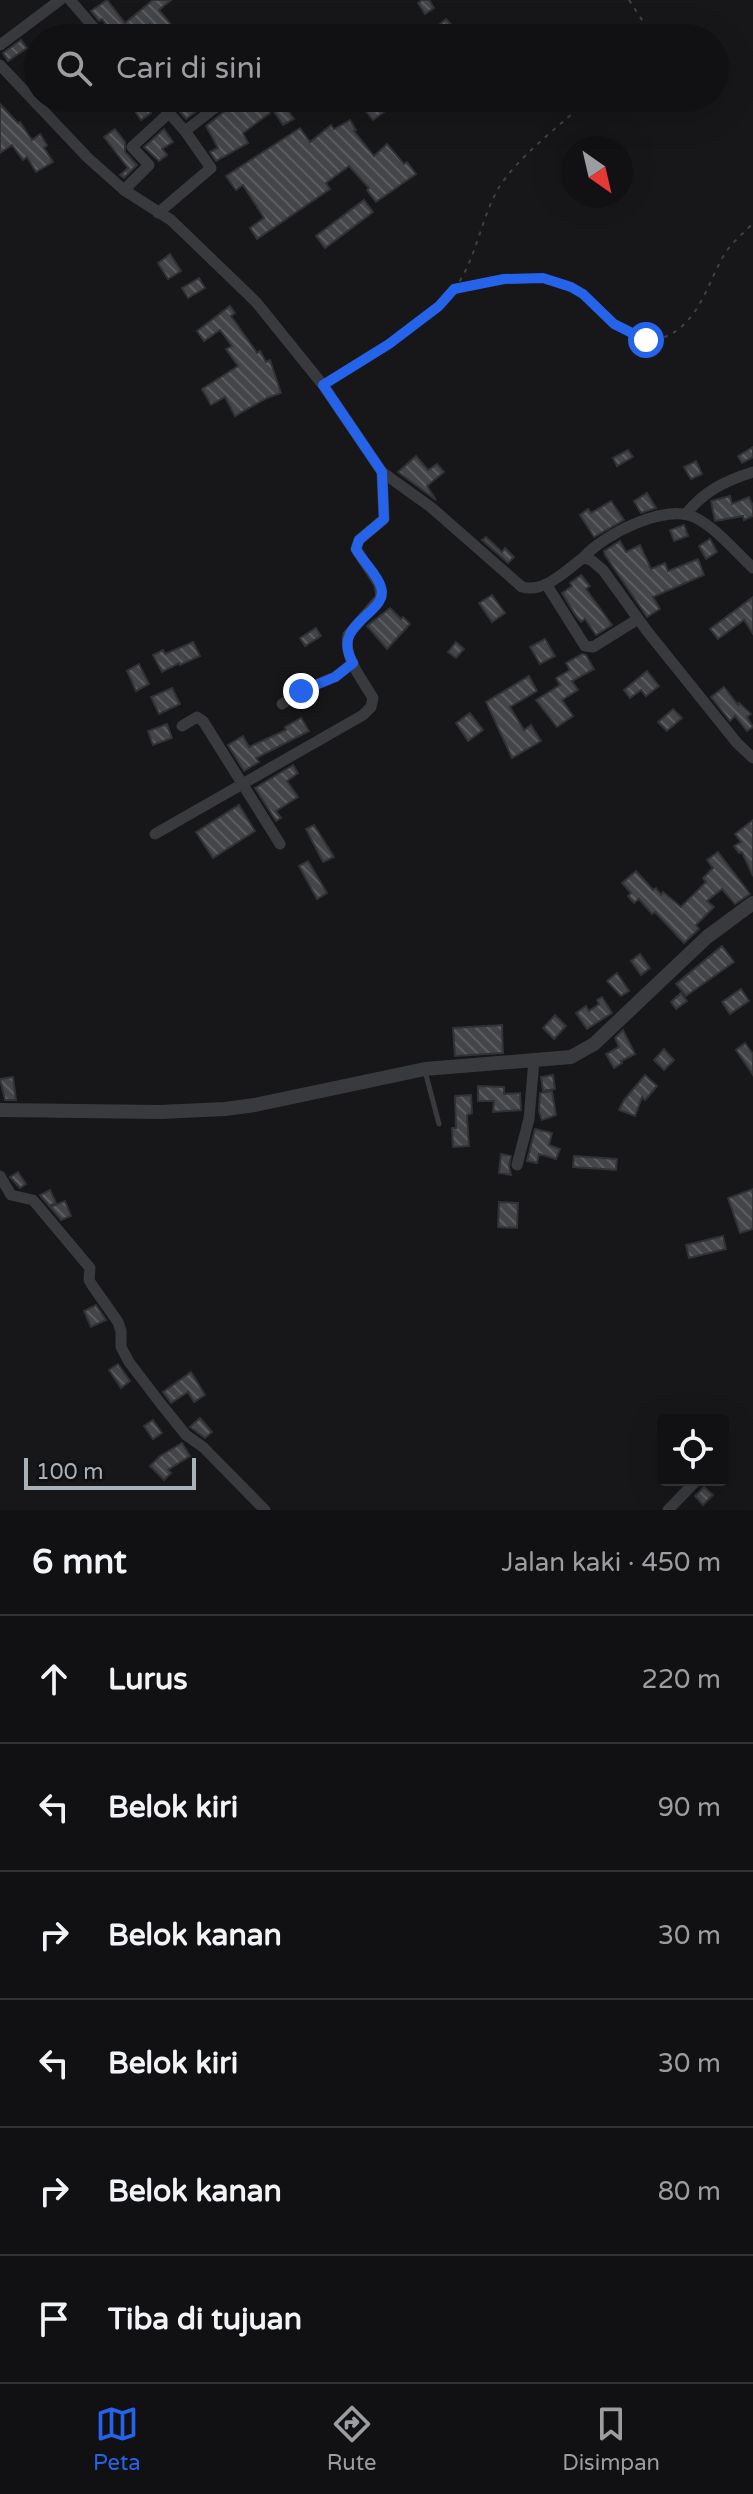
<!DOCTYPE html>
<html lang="id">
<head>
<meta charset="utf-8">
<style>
  :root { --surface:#111113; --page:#1a1a1c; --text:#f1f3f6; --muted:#9c9da0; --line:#303133; --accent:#2563eb }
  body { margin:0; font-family:"Varela Round",sans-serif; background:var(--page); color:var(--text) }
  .controls { position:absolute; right:24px; bottom:24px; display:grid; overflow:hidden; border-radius:8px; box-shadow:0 8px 32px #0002 }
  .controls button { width:72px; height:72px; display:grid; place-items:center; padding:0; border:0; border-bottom:2px solid var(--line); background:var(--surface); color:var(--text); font:40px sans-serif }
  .compass { position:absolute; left:561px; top:136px; width:72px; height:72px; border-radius:50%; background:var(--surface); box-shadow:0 8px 32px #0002; rotate:146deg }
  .scale { position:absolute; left:24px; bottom:20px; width:172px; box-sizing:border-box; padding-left:8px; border:4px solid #a9b1b9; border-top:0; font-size:22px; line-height:28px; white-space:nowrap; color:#a9b1b9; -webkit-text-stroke:6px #121214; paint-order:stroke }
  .stop { position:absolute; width:24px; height:24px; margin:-18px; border:6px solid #2563eb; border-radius:50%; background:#fff }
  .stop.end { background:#2563eb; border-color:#fff; box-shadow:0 2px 8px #0008 }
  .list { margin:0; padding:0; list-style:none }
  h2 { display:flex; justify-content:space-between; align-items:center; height:104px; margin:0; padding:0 32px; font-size:34px }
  h2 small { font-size:26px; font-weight:400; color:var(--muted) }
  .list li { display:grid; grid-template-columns:52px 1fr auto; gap:24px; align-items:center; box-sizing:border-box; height:128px; padding:0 32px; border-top:2px solid var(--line) }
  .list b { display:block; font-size:30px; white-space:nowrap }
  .list em { font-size:26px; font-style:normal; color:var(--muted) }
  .icon { flex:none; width:44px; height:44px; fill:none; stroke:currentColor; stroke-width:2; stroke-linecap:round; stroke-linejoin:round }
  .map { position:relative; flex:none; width:753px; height:1510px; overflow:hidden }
  .search { position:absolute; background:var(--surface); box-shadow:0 8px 32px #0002; left:24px; right:24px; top:24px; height:88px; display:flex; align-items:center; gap:20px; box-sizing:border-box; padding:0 28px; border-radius:44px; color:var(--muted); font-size:30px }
  .sheet { height:872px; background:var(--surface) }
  nav { display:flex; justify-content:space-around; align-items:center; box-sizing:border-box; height:112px; border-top:2px solid var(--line); background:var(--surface); font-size:22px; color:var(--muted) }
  nav a { display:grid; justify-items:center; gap:4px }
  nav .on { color:var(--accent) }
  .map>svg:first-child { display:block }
  .building { fill:url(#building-back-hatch); stroke:#313235; stroke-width:2 }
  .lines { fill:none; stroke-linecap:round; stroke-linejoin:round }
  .path { stroke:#3e4145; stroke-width:2; stroke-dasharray:4 6; stroke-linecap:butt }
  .service { stroke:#383a3e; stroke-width:5 }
  .minor { stroke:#383a3e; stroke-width:11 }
  .tertiary { stroke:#383a3e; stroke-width:14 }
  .route { stroke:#2563eb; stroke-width:10 }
</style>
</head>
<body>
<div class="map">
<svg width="753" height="1510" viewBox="0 0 753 1510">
  <defs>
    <pattern id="building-back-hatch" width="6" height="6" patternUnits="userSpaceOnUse" patternTransform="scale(2)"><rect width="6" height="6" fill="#434549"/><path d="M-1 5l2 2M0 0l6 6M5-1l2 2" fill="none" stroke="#5b5d61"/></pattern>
  </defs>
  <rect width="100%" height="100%" fill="#171719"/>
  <g class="building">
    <polygon points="107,0 125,23 153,0 171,0 159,10 182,38 161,38 150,24 137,38 116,38 102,19 99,21 91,11"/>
    <polygon points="422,0 429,0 434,8 425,14 418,3"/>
    <polygon points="446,19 457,31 450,38 440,38 433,30"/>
    <polygon points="21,40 27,48 8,61 3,53"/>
    <polygon points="194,98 214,98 186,119 179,111"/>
    <polygon points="232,98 253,98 259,106 262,104 270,113 243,133 248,143 216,161 210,152 218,148 206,126 230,107"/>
    <polygon points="285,98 309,98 289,112 294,119 283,125 271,107"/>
    <polygon points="376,101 384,112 373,120 365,110"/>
    <polygon points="142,102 151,113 141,120 133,108"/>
    <polygon points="0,104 18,123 20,122 32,140 40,134 47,145 44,148 53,162 36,172 27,157 23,160 12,145 0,153"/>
    <polygon points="350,120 356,130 354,131 374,156 387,144 404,164 407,162 416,174 376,202 367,190 369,188 349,166 326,183 330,189 257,239 250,228 264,218 243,185 236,190 226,176 300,128 310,142 331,125 334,129"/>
    <polygon points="115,129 125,142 125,152 137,165 124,178 120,175 128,168 104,137"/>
    <polygon points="164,129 173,142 162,149 167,155 159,161 144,147"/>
    <polygon points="364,200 373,212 325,248 316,236"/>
    <polygon points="170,254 181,271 168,279 158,263"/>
    <polygon points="199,278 205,288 188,298 182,288"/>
    <polygon points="230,306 235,313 231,316 257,353 260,351 266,362 270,360 281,393 267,398 235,416 225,397 211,405 202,389 238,366 226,349 232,346 220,330 204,341 197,331"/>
    <polygon points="753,447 753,457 742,463 738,456"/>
    <polygon points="628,450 633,457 617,466 613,458"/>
    <polygon points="416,456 428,470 437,464 444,472 427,486 436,500 398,472"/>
    <polygon points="696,461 702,474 691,479 684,467"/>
    <polygon points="647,493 656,508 641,513 634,501"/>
    <polygon points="730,496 732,504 749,497 753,506 753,516 744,520 743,516 715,521 711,501"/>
    <polygon points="611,501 624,520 594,537 580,515 588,509 591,513"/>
    <polygon points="684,525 688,536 674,541 670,530"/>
    <polygon points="486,537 502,552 505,548 514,557 508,563 482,540"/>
    <polygon points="710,539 717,552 706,559 699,546"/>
    <polygon points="620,541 626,552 640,545 651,569 665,563 668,571 698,559 704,575 653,597 660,609 647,617 605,555 604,551"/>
    <polygon points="581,575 590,586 586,589 612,625 596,635 585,619 581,622 576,616 562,593 572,586 570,583"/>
    <polygon points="492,595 505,613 492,622 479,603"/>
    <polygon points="753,597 753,634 744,620 718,639 710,629"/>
    <polygon points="390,608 401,619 403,617 410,624 387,649 367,626"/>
    <polygon points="316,628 321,636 305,646 300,638"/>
    <polygon points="545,639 555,656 540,664 530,647"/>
    <polygon points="193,642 200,656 180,665 179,663 162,672 153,655 163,650 165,654"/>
    <polygon points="456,642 464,649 456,658 448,652"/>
    <polygon points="582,654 586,655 594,669 572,681 578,690 562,700 573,716 557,727 536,700 560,685 556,678 570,670 566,663"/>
    <polygon points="139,664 149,684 136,691 127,671"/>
    <polygon points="647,671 659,686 646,696 641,690 630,698 624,690"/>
    <polygon points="529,676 537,691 510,707 524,730 531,725 541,741 512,758 486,702"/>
    <polygon points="724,687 738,705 739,703 751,714 747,717 753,727 747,731 735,716 730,721 711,697"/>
    <polygon points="172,688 180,704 159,714 151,697"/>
    <polygon points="673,709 682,718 667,731 658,722"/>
    <polygon points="470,713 483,730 468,741 456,723"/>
    <polygon points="301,718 309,731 256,758 259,762 244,771 228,745 243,736 249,747 286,730 285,727"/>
    <polygon points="167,724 172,738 153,745 148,731"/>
    <polygon points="293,765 298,773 287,781 298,797 276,811 281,818 276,821 255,788"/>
    <polygon points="239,805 255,831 213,858 196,832"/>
    <polygon points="753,820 753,876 742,852 739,853 734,846 741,842 735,834"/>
    <polygon points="314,825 334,857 323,862 306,829"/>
    <polygon points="718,852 750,894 735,904 722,889 707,901 714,907 696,925 699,929 684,943 655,912 652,914 639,899 634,903 628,896 631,893 622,883 636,871 653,890 656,888 661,895 663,892 681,907 706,882 703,878 713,868 707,860"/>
    <polygon points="308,861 327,893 317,899 299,866"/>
    <polygon points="722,946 734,962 686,996 676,984"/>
    <polygon points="640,954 650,968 641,975 631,961"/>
    <polygon points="617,973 629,991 621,996 607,981"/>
    <polygon points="741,989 749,1001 730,1014 722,1002"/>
    <polygon points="681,993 687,1001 676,1009 671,1002"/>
    <polygon points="602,997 612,1013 587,1029 576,1013 586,1006 589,1011 599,1004 597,1000"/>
    <polygon points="555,1015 566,1026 554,1039 543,1028"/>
    <polygon points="502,1025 503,1053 455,1056 453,1028"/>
    <polygon points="623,1030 635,1054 621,1061 622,1063 614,1068 606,1054 619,1047 615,1038"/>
    <polygon points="745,1043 753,1054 753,1075 736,1050"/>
    <polygon points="664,1049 674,1060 664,1070 654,1060"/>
    <polygon points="553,1075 555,1089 543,1091 541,1077"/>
    <polygon points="645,1075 657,1086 645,1100 642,1097 635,1116 619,1110 624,1100"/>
    <polygon points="13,1077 16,1100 5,1100 0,1079"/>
    <polygon points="478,1086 504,1087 504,1094 520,1093 521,1110 493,1112 494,1101 478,1101"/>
    <polygon points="552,1091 556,1115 542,1120 539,1111 540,1093"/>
    <polygon points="471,1095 472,1113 467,1115 469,1146 453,1147 452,1128 456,1128 455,1096"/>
    <polygon points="535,1129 552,1133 549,1145 560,1149 556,1159 539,1154 537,1163 527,1161"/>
    <polygon points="501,1154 511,1156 509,1166 511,1175 499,1173"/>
    <polygon points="574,1156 617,1159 616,1170 573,1167"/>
    <polygon points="18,1172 26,1184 20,1188 10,1177"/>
    <polygon points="753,1189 753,1229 740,1233 728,1198"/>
    <polygon points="50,1190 56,1203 49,1206 40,1195"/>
    <polygon points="65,1201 71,1216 61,1220 50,1207"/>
    <polygon points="499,1202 518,1203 517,1228 498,1227"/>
    <polygon points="723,1236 726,1249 689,1258 686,1245"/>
    <polygon points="96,1305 106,1320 91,1327 84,1311"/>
    <polygon points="118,1364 130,1381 121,1388 109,1370"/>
    <polygon points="191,1372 205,1395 194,1402 188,1392 171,1403 163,1392"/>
    <polygon points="200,1418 212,1432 205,1438 190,1427"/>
    <polygon points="153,1420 162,1433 153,1439 144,1426"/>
    <polygon points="182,1443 190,1456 168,1470 171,1473 164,1480 150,1466 160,1456"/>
    <polygon points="704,1487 713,1495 703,1505 695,1496"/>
  </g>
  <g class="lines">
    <g class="path">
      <polyline points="629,0 644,23 643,38"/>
      <path d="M 454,289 C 483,283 515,273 545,279 C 557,281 574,287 584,295 C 613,317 641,361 681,327 C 703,308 710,279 724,255 C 731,243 744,233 753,223"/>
      <path d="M 334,378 C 372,354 426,327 453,291 C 476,261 480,221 498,189 C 518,156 561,125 590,98"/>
    </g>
    <polyline class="service" points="425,1071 439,1124"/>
    <g class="minor">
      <polyline points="70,0 103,38"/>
      <polyline points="0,45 60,0"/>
      <path d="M 0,65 L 88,158 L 124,190 L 171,220 L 256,302 L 323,385 L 382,472 L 432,508 L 522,587 C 545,593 565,571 583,558 L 591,560 L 603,570 L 647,631 L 737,743 L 753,758"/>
      <polyline points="156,98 169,113"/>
      <polyline points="124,190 149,165 132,147 169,113 185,131 224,101"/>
      <polyline points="158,213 211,168 185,131"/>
      <path d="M 686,514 C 704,491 725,481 753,472"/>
      <path d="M 583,558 C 602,535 667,502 696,518 C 717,529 735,551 753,568"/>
      <polyline points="546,584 585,646 593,647 638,619"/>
      <polyline points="282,704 301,691 335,677 353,663"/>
      <polyline points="182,726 197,717 203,721 280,844"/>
      <path d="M 155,834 L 363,715 L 371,707 L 373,698 C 362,679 343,657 348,635 L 381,597 L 379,584 L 356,549 L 359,540 L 384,519 L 382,472"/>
      <polyline points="517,1165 529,1119 534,1060"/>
      <polyline points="0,1176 11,1195 33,1200 90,1268 89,1280 92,1285 118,1322 121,1331 121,1347 129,1362 161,1404 186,1435 203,1447 265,1510"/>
      <polyline points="668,1510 695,1482"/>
    </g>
    <polyline class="tertiary" points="0,1110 160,1112 225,1109 255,1105 425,1069 571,1057 594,1044 707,937 753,903"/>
  </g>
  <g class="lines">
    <path class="route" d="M 301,691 L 335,677 L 353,663 C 329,622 390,614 381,587 C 377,574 363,562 356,549 L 359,540 L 384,519 L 382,472 L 323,385 L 389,344 L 439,306 L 454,289 L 504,279 L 543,278 L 571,287 L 583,294 L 614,324 L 646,340"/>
  </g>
</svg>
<div class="controls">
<button><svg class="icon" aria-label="locate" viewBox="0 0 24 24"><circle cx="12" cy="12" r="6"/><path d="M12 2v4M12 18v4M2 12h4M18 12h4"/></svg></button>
</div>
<svg class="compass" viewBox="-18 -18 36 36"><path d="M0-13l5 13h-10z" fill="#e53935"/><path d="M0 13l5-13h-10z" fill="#9c9da0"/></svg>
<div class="scale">100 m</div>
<div class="stop" style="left:646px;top:340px"></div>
<div class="stop end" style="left:301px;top:691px"></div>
<div class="search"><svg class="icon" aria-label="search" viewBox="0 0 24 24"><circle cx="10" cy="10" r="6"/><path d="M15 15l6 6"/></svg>Cari di sini</div>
</div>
<section class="sheet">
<h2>6 mnt<small>Jalan kaki · 450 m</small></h2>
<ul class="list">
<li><svg class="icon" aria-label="ahead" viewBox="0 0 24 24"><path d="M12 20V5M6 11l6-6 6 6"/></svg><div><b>Lurus</b></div><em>220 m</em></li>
<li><svg class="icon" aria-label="left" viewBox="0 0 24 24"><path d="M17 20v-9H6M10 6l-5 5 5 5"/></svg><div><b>Belok kiri</b></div><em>90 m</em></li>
<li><svg class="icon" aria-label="right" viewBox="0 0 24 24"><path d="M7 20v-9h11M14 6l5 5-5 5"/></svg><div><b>Belok kanan</b></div><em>30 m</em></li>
<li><svg class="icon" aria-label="left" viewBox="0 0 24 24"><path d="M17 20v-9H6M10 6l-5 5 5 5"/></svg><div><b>Belok kiri</b></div><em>30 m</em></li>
<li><svg class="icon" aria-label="right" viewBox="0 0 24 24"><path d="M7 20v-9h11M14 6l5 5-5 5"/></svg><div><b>Belok kanan</b></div><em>80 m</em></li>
<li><svg class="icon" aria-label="arrive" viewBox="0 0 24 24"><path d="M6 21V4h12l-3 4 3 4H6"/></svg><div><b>Tiba di tujuan</b></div></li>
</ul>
</section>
<nav>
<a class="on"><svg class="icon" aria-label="map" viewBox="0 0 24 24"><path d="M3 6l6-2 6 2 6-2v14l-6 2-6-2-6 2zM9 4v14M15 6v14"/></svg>Peta</a>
<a><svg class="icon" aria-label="directions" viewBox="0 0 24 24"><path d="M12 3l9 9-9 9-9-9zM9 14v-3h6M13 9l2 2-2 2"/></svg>Rute</a>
<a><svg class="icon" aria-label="saved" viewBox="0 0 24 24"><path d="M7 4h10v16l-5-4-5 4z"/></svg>Disimpan</a>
</nav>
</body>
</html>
